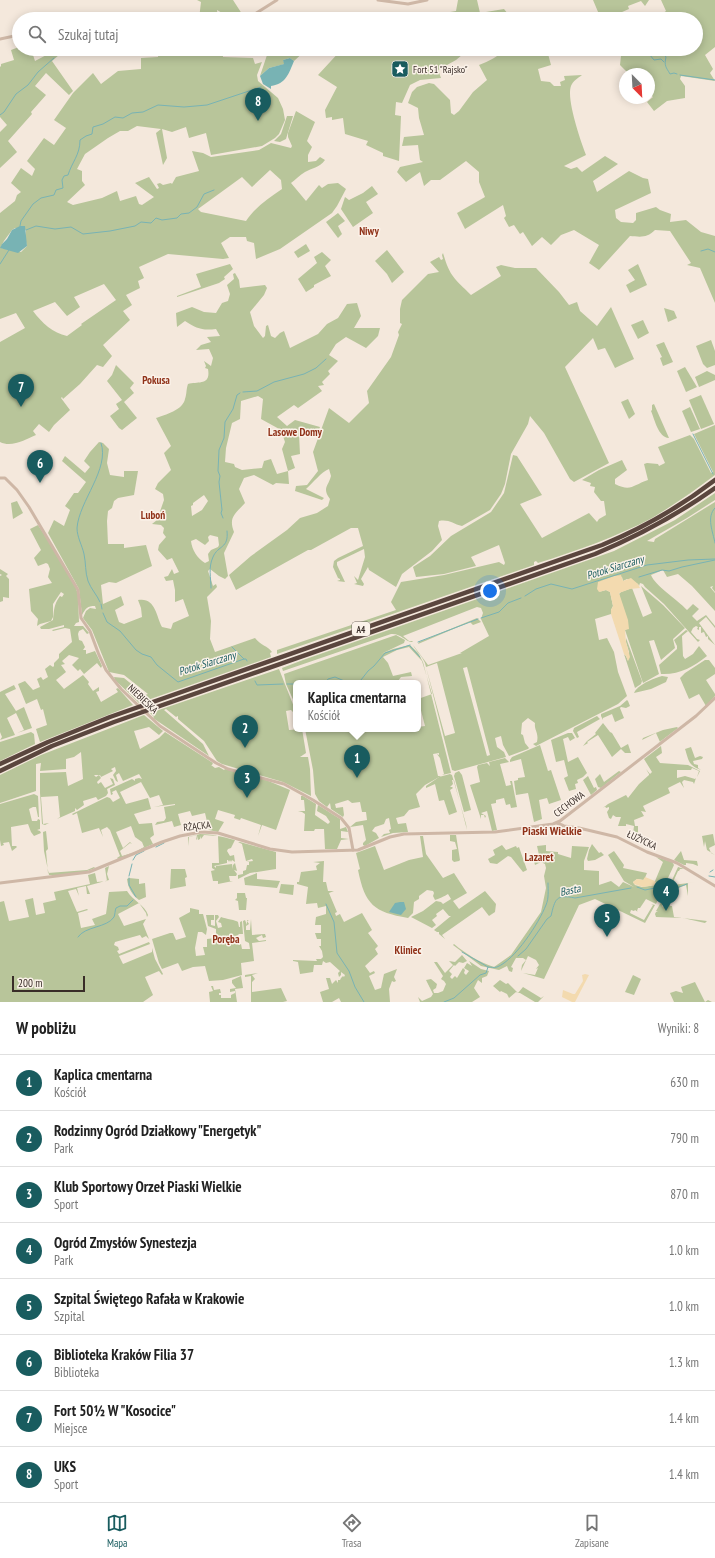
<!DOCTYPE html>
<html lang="pl">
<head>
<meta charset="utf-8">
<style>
  :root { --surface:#fff; --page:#f6f6f6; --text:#222; --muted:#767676; --line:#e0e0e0; --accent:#195c5f }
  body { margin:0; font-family:"PT Sans Narrow",sans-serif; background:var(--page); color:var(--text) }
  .compass { position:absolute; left:619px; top:68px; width:36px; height:36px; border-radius:50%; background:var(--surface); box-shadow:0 2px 10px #0003; rotate:156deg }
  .scale { position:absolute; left:12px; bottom:10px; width:73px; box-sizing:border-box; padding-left:4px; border:2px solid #392d28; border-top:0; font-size:11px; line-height:14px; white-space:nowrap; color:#392d28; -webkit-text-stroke:3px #fbf2e9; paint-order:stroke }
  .you { position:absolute; left:490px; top:591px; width:14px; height:14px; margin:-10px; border:3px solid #fff; border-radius:50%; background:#1a73e8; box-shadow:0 0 0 6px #1a73e833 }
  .badge { display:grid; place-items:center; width:26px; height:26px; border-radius:50%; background:var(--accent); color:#fff; font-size:13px; font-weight:700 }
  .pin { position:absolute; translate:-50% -33px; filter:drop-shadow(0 1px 2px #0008) }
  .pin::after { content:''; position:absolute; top:21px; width:14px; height:12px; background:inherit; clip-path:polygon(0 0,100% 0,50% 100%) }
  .popup { position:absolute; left:293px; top:680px; width:128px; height:52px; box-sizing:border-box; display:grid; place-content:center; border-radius:6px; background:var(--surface); filter:drop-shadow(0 1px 3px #0005); font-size:13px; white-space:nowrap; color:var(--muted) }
  .popup b { font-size:15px; color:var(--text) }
  .popup::after { content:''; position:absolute; left:50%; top:100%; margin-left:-8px; border:8px solid transparent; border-top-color:var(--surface) }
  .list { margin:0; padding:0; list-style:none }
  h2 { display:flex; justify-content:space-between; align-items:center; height:52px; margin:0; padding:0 16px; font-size:17px }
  h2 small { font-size:13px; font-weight:400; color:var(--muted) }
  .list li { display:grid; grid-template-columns:26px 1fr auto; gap:12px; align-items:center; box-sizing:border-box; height:56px; padding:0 16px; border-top:1px solid var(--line) }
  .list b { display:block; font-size:15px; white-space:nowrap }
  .list p { margin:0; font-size:13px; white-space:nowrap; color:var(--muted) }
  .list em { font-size:13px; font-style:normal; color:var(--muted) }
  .icon { flex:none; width:22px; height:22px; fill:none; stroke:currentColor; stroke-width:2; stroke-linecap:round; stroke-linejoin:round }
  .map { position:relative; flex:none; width:715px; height:1002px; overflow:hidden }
  .search { position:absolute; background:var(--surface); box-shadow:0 2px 10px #0003; left:12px; right:12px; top:12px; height:44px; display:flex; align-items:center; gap:10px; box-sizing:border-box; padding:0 14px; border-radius:22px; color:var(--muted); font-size:15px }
  .sheet { height:500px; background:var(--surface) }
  nav { display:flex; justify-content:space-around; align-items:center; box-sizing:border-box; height:56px; border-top:1px solid var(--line); background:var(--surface); font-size:11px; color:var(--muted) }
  nav a { display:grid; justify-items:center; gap:2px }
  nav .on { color:var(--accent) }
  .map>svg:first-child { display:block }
  .green { fill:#b8c59a; fill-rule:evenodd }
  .sand { fill:#f3daaf }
  .water { fill:#78b3b4 }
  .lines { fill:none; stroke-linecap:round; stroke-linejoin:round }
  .stream { stroke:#78b3b4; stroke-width:1 }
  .minor { stroke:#ceb7a6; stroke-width:3 }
  .highway { stroke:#5b463e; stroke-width:4.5 }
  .labels { text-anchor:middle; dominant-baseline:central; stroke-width:3; stroke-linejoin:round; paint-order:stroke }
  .shield { fill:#fbf2e9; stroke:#736862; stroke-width:1 }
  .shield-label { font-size:9px; font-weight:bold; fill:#392d28 }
  .poi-label { font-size:10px; fill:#392d28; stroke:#fbf2e9; text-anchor:start }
  .street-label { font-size:10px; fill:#392d28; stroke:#fbf2e9 }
  .neighbourhood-label { font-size:11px; font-weight:bold; fill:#903219; stroke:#fbf2e9 }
  .water-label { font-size:11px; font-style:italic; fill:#195c5f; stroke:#fbf2e9 }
  .quarter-label { font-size:12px; font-weight:bold; fill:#903219; stroke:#fbf2e9 }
</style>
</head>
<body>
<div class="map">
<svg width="715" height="1002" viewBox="0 0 715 1002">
  <rect width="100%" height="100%" fill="#f4e8dc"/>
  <g class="green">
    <polygon points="197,0 233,0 244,17 232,19 217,10 218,19 199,19 201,2"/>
    <polygon points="458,0 477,0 480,13 504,9 512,19 409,19 456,11"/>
    <polygon points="593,0 649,0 645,6 641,1 628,6 629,9 606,19 601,19"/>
    <polygon points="661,0 715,0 715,47 705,55 713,69 710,73 715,81 681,76 680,79 685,86 685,98 667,101 654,111 647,102 653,97 649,94 649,74 629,74 620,65 621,56 618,49 696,49 696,19 655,19 666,11"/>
    <polygon points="19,47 19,49 31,49 35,61 54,51 52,49 57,49 59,55 52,61 73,91 69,95 46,73 35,86 46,95 31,112 32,114 8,141 17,152 0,168 0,132 7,125 0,117 0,67 1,66 1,64 14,60 11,50"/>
    <path d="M 159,49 L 222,49 L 223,57 L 253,58 L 255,64 L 262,62 L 257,75 L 258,81 L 278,98 L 283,109 L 285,120 L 279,134 L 275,138 L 262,146 L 211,155 L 206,133 L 189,138 L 186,127 L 172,132 L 162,129 L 167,158 L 163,165 L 156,133 L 161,129 L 137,126 L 128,131 L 120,131 L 108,138 L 85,154 L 77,169 L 82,171 L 82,181 L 85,185 L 67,202 L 73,205 L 102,198 L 117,191 L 120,201 L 136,196 L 139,204 L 142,205 L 154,197 L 135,183 L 149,177 L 157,189 L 159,188 L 157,184 L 160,183 L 163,185 L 171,183 L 172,184 L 176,177 L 199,171 L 192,151 L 203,153 L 211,157 L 259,150 L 271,143 L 291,148 L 292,146 L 288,137 L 288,133 L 296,111 L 315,122 L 307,141 L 312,147 L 308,155 L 308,162 L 316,161 L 320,157 L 325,160 C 319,168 312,168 305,172 C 300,175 295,180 291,183 L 306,201 L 319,185 L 322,188 L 328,184 L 338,183 L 346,189 L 337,206 L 332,213 L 280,249 L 256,259 L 254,243 L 247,241 L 246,237 L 230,237 L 221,243 L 229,258 L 223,259 L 168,254 L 139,267 L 144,278 L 138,281 L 140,288 L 126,295 L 132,305 L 123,311 L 130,320 L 103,345 L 112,356 L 103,367 L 97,365 L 80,384 L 63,399 L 62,397 L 61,398 L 70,410 L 54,425 L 49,432 L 39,424 L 33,431 L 36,435 C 26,439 12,448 0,442 L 0,342 L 25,328 L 16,313 L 0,319 L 0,213 L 15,201 L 17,195 L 21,192 L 11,183 L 21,168 L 32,176 L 35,169 L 27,161 L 44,138 L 54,145 L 66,128 L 54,120 L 73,93 L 93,73 L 101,84 L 118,71 L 141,69 L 141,58 L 158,57 ZM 270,170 L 281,180 L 282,189 C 268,199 255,207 246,221 L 201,212 L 198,209 L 242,177 L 252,187 ZM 15,228 L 26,230 L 25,238 L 27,246 L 21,252 L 1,248 C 2,242 8,236 12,230 ZM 104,284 L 116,300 L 81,324 L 82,325 L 67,336 C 53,333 42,323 33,311 L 55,302 L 67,316 L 80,307 L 74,297 Z"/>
    <polygon points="269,49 307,49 294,61 290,58 283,60 285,64 269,68 260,76"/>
    <polygon points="342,49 469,49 456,60 438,70 441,78 420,80 410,85 402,103 396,102 395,115 401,116 399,161 383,156 383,153 366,145 368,141 345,134 343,118 332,120 332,117 326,118 325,110 337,87 318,75"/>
    <path d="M 505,49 L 552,49 L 547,50 L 551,65 L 538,69 L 541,81 L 550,82 L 554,86 L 561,86 L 560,82 L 565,80 L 564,76 L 582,75 C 578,78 573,81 571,86 C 566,99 581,142 586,155 L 564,166 L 571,169 L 577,167 L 582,172 L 605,156 L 618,164 L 593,181 L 597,192 L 629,171 L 643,178 L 648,179 L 651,193 L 615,210 L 616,218 L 621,222 L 633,223 L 636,220 L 636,213 L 656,207 L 660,210 L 671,214 L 670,222 L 686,220 L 701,232 L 715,236 L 715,303 L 700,268 L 687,265 L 691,263 L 670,231 L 655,230 C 647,238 641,237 630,236 L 599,270 L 589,263 L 599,245 L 574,230 L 561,235 L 551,245 L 542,237 L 532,246 L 523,232 L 520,234 L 514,225 L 509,227 L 504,218 L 506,216 L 503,205 L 465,229 L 457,213 L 485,197 L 479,182 L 479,172 L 466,161 L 440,180 L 431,180 L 424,186 L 420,172 L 406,182 L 397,172 L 400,167 L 423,162 L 420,160 L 418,145 L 402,146 L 404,137 L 424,135 L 419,118 L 418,108 L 408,103 L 412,92 L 417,87 L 429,83 L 434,84 L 450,100 L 451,113 L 454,115 L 459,111 L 473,92 L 487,80 L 479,65 C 489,61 498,57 505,49 Z"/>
    <polygon points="287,116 293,116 286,139 280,142 274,141 281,134"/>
    <polygon points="372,186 378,194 366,202 373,213 353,227 341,209 345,197 349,200 363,193"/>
    <polygon points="338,213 345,221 338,226 342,234 338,238 326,222"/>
    <polygon points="306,244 310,251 298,258 294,252"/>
    <polygon points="387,250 404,272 392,283 387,274 375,261"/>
    <polygon points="322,252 331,260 325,266 331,276 314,285 314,287 306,292 298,279 317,263 314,257"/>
    <path d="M 443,253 C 450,277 454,278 471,295 L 501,276 L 496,267 L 501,265 L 515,268 L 536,268 L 559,292 L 569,305 L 577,302 L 580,311 L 597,326 L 611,307 L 634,359 L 615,368 L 605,348 L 598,350 L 593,338 L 565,367 L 609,463 L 574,482 L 570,479 L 544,433 L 530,416 L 528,424 L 511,454 L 505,484 L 501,494 L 490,510 L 462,526 C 453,524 449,519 439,521 L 438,526 L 442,540 L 432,551 L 402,574 L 396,587 L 369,570 L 368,567 L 361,579 L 364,584 L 363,586 L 354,584 L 357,583 L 354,576 L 358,580 L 365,557 L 364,549 L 337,562 L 337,565 L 345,582 L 337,581 L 340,580 L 340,579 L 338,578 L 333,567 L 334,561 L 338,558 L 363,546 L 358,528 L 351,528 L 311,550 L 308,550 L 236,590 L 229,575 L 251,556 L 287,530 L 300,518 L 317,513 L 328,506 L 330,499 C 322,488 328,487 331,476 L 329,469 C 321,472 313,483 306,489 L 324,498 L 322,500 L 295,491 L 296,486 L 307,485 L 318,471 L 313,452 L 329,408 L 349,423 L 369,403 L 367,391 L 391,357 L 399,335 L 398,332 L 402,324 L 400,323 L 400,309 L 402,300 L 428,274 L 439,272 L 430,262 L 439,257 L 441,260 L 443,259 L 442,255 Z"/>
    <polygon points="230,264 233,269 224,277 225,279 219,283 177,297 177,296 201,287 196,274"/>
    <polygon points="638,264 647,285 630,293 626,285 635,280 628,270"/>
    <path d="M 235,273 L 239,280 L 240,288 L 265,285 L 267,288 L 264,295 L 250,312 L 254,326 L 263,338 L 265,336 L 266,326 L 268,325 L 271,336 L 275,338 L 280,333 L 284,331 L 290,348 L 318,334 L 327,324 L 338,318 L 347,304 L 357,303 L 361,316 L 354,328 L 380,328 L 378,336 L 366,348 L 346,337 L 336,344 L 329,355 L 338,361 L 328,371 L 330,374 L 322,382 L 324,385 L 318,386 L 322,391 L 298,408 L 294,405 L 277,417 L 287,426 L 295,420 L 320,427 L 317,434 L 307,432 L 299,434 L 300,454 L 291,456 L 295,468 L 288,471 L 289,484 L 276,483 L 273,485 L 254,475 L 244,478 L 239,489 L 245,503 C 236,513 228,517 234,532 L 224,553 L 228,576 L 225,579 L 219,576 L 210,569 L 208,571 L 213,586 L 216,584 L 217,587 L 207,597 L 211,621 L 210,639 L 215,652 L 255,638 C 260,645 268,646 272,652 L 270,653 L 271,657 L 139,703 L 115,680 L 114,677 L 124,678 L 145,695 L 148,694 L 124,675 L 109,672 L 92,630 L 83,618 L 86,611 L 90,608 L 96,609 L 95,606 C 87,606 86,608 82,615 L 79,589 L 48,533 L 54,520 L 64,526 L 70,510 L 65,506 L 74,493 L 78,493 L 86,482 L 62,461 L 65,456 L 85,473 L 90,467 L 84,461 L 90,452 L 99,442 L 103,443 L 109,449 L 107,463 L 110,475 L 124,477 L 124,471 L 138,471 L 134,495 L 118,498 L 114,501 L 112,508 L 108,511 L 107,521 L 108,544 L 124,544 L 124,548 L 146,545 L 152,566 L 116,583 L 109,582 L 101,585 L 103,604 L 121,596 L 124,605 L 115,610 L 119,622 L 124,624 L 142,617 L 141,608 L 138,600 C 155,597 156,615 162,627 L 171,629 L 173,623 L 189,616 L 183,599 L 175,602 L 175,590 L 173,580 L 166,581 L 164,577 L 168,576 L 172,569 L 174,574 L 179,572 L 172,558 L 167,560 L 158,550 L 159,545 L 166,537 L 163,533 L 164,528 L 161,525 L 152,524 L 157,520 L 164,500 L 163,494 L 155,489 L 158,483 L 171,470 L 164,453 L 171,446 L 156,418 C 165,415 183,410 185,399 C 187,393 186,390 188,384 C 198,381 211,386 208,369 L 205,368 L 206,366 L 204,361 L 211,366 L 213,358 L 209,349 L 196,350 L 201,345 L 211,342 L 207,337 L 220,336 L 216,329 C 202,331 196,328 185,321 L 177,327 L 176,313 L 192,307 L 204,312 L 216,313 L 222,303 L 228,301 L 230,294 L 227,285 L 234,279 L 233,274 ZM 258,396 L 263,399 L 261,419 L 281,430 L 285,442 L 282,449 L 288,471 L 277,474 L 271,459 L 264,461 L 262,468 L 242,470 L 235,467 L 234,464 L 225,462 L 226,448 L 232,423 L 240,419 L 241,401 ZM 204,495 L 208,501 L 202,510 L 192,516 L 191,506 L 193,505 L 193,503 ZM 210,535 L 218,537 L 219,545 L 218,547 L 211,550 L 208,554 L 209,561 L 205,563 C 197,558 192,550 191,541 L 196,539 L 205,545 L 209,541 L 208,537 Z"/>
    <polygon points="664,308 674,311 677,318 668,322"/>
    <polygon points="643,320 649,333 638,339 631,325"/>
    <polygon points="711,340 715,351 715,365 707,368 703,364 696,346"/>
    <polygon points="664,342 673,362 663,366 660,358 662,357 656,345"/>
    <polygon points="116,365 134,383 130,388 134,393 124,402 137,418 122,430 119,428 110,416 119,409 116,404 122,400 107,381 112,375"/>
    <polygon points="685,367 697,387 686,392 677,371"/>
    <polygon points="707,371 715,375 715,380 699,387 695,377"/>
    <polygon points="701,395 714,424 701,429 689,400"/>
    <polygon points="628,399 635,414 629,419 621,402"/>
    <path d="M 654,404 L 669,438 C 658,437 655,420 651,411 L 652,410 L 652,405 Z"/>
    <polygon points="690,407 700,429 691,432 682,411"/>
    <path d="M 715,425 L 715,475 C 695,490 674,505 652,518 C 616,537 576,551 538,563 L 536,561 L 534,562 L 534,565 L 277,654 L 277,650 L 280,649 L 396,610 L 391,602 L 401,582 L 444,575 L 499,562 L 504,565 L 505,563 L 499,545 L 471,557 L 476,566 L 444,574 L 416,577 L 413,567 L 430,556 L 451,536 L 491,512 L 504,493 L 513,455 L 517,456 L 542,495 L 520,504 L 542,538 L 589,513 L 597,522 L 599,519 L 606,515 L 604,501 L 601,501 L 594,492 L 595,487 L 590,486 L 591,483 L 582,480 L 599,470 L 622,460 L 627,470 L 615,479 L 615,484 C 631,492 633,485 648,480 L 644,464 L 647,463 L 658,464 L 659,466 L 665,463 L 658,447 L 690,435 L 694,439 L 711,473 L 713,472 L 694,434 Z"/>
    <path d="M 715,493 L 715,500 L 687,518 L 647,541 L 654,542 L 655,539 L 715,502 L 715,592 L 712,588 L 713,586 L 710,587 L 715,593 L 715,611 L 692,586 L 678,574 L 667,577 L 663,570 L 651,575 C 655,586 677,599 687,610 L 693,604 L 699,609 L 692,616 L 697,621 L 706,615 L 715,626 L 715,628 L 706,617 L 699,623 L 715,645 L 708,639 L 708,636 L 706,637 L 704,632 L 701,633 L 701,627 L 699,627 L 699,630 L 697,629 L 698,627 L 696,626 L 693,628 L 691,632 L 697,639 L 700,640 L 698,642 L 664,604 L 645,587 L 643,584 L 640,583 L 639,586 L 638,584 L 627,579 L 623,581 L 622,577 L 599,592 L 606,590 L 610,592 L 613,606 L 611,610 L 611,614 L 595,619 L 599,640 L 607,638 L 614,652 L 618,672 L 627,696 L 618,704 L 536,746 L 533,744 L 537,742 C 539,732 534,731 535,723 L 528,718 L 522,723 L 521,734 L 523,735 L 525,743 L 529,748 L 528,749 L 509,756 L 503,745 L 501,736 L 495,738 L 497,747 L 504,752 L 506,757 L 455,771 L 452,770 L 425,663 C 422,656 416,651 413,645 L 428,665 L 462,653 L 460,653 L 489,636 L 481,619 L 483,613 L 481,608 L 477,607 L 403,636 L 409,641 L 413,641 L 412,642 C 404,641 401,633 391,634 L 283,671 L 282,668 L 303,660 L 614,551 L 675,520 ZM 437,663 L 455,733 L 445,736 L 426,667 ZM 467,667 L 488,747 L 490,755 L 487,756 L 463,668 Z"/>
    <polygon points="17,501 23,513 13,519 11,503"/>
    <path d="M 38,525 L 55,551 L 76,588 L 78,595 L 79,622 L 76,623 L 74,626 L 83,626 L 89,633 L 87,634 L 83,629 L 79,631 L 78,634 L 79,640 L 82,641 L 85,647 L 83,650 L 86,650 L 86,654 L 95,651 L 102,666 L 101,668 L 97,663 L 84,674 L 80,669 L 78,671 L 72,665 L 79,658 L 69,655 L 62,661 L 65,664 L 61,665 L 66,672 L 56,680 L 64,689 L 83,675 L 89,682 L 88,684 L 93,691 L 99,687 L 99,691 L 96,692 L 101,702 L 118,692 L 116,689 L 118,688 L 133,705 L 40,742 L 36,729 L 47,725 L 43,709 L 41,710 L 37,699 L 26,704 L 18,684 L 25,681 L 33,690 L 40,687 L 37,679 L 41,677 L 43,680 L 48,677 L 45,669 L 50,665 L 53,667 L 54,666 L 54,663 L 59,658 L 59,654 L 72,642 L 70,629 L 65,628 L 53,631 L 52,630 L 64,627 L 64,625 L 49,629 L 41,629 L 40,627 L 53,620 C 54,610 54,604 60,596 L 62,597 L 64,594 L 61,592 L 53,604 L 53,617 L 51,621 L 40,624 L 37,626 L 38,619 L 31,611 L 29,589 L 52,583 L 48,577 L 50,569 L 48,564 L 46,563 L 38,566 L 34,558 L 41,550 L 30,529 Z"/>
    <polygon points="0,569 8,574 6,576 9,579 9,598 3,597 3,601 0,602 0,576 2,575 0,574"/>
    <polygon points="641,586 663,605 685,628 673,639 675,648 661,660 654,640 649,641 659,674 643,683 625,630 627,629 619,594 621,592 632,588 643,617 652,613"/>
    <polygon points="477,618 481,622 473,625 470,622 418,644 419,642"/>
    <path d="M 686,630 L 688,631 L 682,636 L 683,656 L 685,659 L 693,654 L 699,646 L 707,656 C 693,667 679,675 661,674 L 659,665 L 677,649 L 677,646 L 674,640 Z"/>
    <polygon points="396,635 405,640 404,643 381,654 393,649 410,645 418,653 423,662 451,773 442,775 444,774 440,758 437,754 439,755 439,753 433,754 438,776 441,776 425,785 416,794 420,807 409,810 404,816 396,818 398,824 406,823 408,832 393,833 381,837 384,834 390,833 389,830 391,829 389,818 386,819 384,824 375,827 372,831 376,833 379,838 365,846 363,845 363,843 366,840 363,825 350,827 356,822 367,820 366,812 362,812 360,802 352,803 348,800 335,804 336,808 343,807 344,815 343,817 331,809 330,803 327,807 319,801 315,794 313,770 305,729 418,729 418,727 425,726 418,699 432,694 422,661 409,647 397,650 383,657 388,663 393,676 411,672 412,676 401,677 398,681 399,683 296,683 296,706 286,684 284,674"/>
    <polygon points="626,638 642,681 641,684 635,688 624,654 626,656 628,661 629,652 626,642"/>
    <polygon points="705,660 709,660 715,668 715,674 706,680 715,694 715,696 706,706 699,694 689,699 680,678 685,673"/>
    <polygon points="279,669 296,712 294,713 291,710 286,711 289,730 302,729 306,753 300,757 308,757 310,769 311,796 283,782 222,764 217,761 204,741 178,719 178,716 176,717 166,709 164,710 203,744 209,756 153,718 154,717 150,713"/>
    <path d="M 662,676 L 668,677 L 666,682 L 651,689 L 634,693 C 637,685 654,678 662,676 Z"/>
    <polygon points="14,685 16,689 5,694 16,711 24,707 32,728 17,733 24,730 16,713 7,718 15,735 0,740 2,737 0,732 0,692"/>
    <polygon points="627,700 628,701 630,706 626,708 621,707 620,708 624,718 615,722 612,714 603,718 603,720 601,716 601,714 620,706"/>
    <polygon points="144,715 163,731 159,735 149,727 134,731 140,749 159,738 165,732 213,763 212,765 216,765 211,765 215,768 219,767 224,770 225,769 266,780 290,790 276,830 262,825 258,836 261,825 241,818 240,820 234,818 235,815 218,810 215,819 224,822 218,832 209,830 205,813 192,816 190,811 178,814 181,825 174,827 172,821 155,825 157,822 164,821 166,818 164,807 175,805 175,804 154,807 163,805 159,795 150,798 141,782 120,792 126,804 148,798 151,809 152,820 151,809 134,814 139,824 152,823 154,835 150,838 153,844 135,852 144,847 142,842 135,837 131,826 116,832 123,848 130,842 132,844 130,843 120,851 122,856 132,853 118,859 117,858 120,856 110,830 107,827 101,830 103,837 99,828 82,833 77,813 73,815 72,814 107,797 110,798 113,802 120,798 116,790 112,792 113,794 111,795 110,789 132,779 135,781 135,779 139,778 142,779 139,774 123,781 119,773 116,775 118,782 116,781 113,775 116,771 115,767 111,769 113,771 101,777 100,775 94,775 96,777 99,775 101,778 97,782 98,784 101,782 105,788 113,784 110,778 113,779 115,785 107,789 108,793 106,796 98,800 96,797 83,801 84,805 77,810 75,808 75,811 57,819 60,817 58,796 41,797 43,824 49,823 45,825 42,824 40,793 40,773 66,772 68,786 83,779 81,752 74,757 66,759 66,769 40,771 41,763 36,764 36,791 0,803 0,775 41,755"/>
    <polygon points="597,716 600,719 577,732 579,737 577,738 573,731 574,728"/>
    <polygon points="603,723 610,732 612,733 621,748 628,744 631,753 625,753 621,749 612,757 598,735 587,742 588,743 583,746 587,741 596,734 595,733"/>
    <polygon points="677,727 678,728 657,744 660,742 656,733 642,740 643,738 663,730"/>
    <polygon points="31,732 34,734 35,744 0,761 0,742"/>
    <polygon points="568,733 572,733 575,738 570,741 568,737 563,739 568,762 578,757 587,773 583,777 577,780 578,783 575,784 576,789 569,791 564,778 568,776 564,760 556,762 551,740"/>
    <polygon points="540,745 548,771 551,770 561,800 549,804 547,798 539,800 542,819 534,822 528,793 516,795 514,781 518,780 518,778 525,777 521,759 510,762 510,760 512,757"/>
    <polygon points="661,746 662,753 656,757 660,763 688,765 700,771 697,777 699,771 692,768 691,770 677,770 677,778 685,776 695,779 696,778 694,784 693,782 684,780 682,782 684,788 680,782 668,788 670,793 643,806 646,812 641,811 644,816 634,820 635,826 638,826 638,834 633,834 634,826 626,824 626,826 618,826 621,817 616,817 613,815 611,819 609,818 607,812 609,809 609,807 606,808 605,806 603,808 608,804 626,795 628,798 639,784 649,775 649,774 646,769 650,774 652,772 644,759"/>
    <path d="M 691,747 L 695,758 L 700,756 L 703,757 L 702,759 L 693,761 L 694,764 L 698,765 L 698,768 L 701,770 C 688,765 689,761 685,749 Z"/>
    <polygon points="505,758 509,762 500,764 506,786 511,785 510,781 512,781 517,807 511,808 510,804 506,805 504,798 496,800 496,803 491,804 497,830 492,831 487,811 481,813 486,816 485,818 484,815 481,815 481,819 470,785 480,782 477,767 478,765 487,763 490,766 489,762"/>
    <polygon points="459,771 462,775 471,810 464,812 469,830 454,776 455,773"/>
    <polygon points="619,771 621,772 601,788 598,787 595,779 600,774 604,782"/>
    <polygon points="450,774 452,775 466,824 467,830 454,780 452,780 453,784 450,787 452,787 453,788 450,790 457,812 449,815 444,800 439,801 435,784 426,788 426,786 439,777"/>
    <polygon points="588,776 594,788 596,787 597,790 591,795 583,780"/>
    <polygon points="34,794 38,796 39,817 38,817 36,807 33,807 29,809 32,821 37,821 38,819 40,820 40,829 37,830 40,831 41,833 34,836 31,832 28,824 11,827 12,846 16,846 17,847 12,851 9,842 3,843 4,845 1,846 0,840 0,804"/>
    <polygon points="301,796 303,796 316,804 315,815 328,824 330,822 326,816 317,811 318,805 340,819 340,829 346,827 348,832 341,831 341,838 349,839 341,840 337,849 325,849 324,829 315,829 314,831 304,831 305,814 302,812 298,811 305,811 304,800 301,800"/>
    <path d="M 46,831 L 48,849 L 46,851 L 48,873 L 87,870 L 94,867 L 95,868 C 81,875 64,875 49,875 L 44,851 L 43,832 Z"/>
    <path d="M 200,834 C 212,834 223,837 235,840 L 231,848 L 228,849 L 227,851 L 230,856 L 234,855 L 235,862 L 232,860 L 231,862 L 230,860 L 229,862 L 228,860 L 227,860 L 227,863 L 214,866 L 216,868 L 216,866 L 232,864 L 233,869 L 233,865 L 235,863 L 237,871 L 234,870 L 237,874 L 236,876 L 229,876 L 230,881 L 233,881 L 218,884 L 218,881 L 213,881 L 211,871 L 215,870 L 212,868 L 212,863 L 219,863 L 218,836 L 204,835 L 201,839 L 200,836 L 200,839 L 198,840 L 197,836 L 197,839 L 196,840 L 197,835 L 189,837 L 188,846 L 188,837 Z"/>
    <polygon points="713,834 715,845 709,848 711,853 715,855 707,850 705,841 704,847 702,836"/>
    <polygon points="450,835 456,835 460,860 459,861 454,862 452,860 452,850 457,849 455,842 450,841"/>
    <path d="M 420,836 L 423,836 L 426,854 L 443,878 L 454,873 L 467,893 L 453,901 L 459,909 L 485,891 L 496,904 L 495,912 L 489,916 L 482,907 L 442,935 L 445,939 L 439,934 L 439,932 L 437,932 L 434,930 L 451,916 L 449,916 L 443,909 L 436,914 L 437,916 L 432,920 L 436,925 L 432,928 L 411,917 L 423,911 L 436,901 L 441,902 L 443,904 L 451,899 L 448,894 C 445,896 438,899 435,900 L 433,896 L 434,893 L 433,891 L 427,890 L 419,896 L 419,899 L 414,902 L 413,913 L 408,918 C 374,912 365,905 358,870 L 360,869 L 356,853 L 375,846 L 384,870 L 409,860 L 423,857 Z"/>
    <polygon points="238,842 240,842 276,852 276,869 250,873 238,879 238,875 243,874 243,871 246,870 247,865 249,865 249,862 246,862 253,861 252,859 246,861 242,844"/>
    <polygon points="592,844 599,853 601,852 604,855 595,860 588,861 587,859 589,850"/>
    <polygon points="502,845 506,850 516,846 517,848 519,847 527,870 523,872 511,857 508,856 497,864 490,863 488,859 495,855 493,850"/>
    <path d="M 546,845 L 546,851 L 558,852 L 558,854 L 571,858 L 572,846 L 589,847 L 584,861 L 584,870 L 599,871 L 599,885 L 611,881 L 619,887 L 623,882 L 634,887 L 624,881 L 608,855 L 614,851 L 624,865 L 623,868 L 647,873 L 644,880 L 637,879 L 633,882 L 635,885 L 642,887 L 656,885 L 655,881 L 663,862 L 656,857 L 672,862 L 674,865 L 656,904 L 646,899 L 640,908 L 638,908 L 637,911 L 638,912 L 635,910 L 634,911 L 631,910 L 630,913 L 644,920 L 653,905 L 651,904 L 655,905 L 645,923 L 595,899 L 579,905 L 544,979 L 523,973 L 524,969 L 523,973 L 535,975 L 538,968 L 536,969 L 539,965 L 536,960 L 528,956 L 521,971 L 522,965 L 526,960 L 523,958 L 516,958 L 511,967 L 513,968 L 512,972 L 509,971 L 507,966 L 499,970 L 481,966 L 453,945 L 454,944 C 466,954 479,962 494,967 L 511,955 L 541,912 L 546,888 L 544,876 L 546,868 L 545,864 L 541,862 L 535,865 L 533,857 L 539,855 L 537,846 Z"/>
    <polygon points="681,851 684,860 697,861 698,866 693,864 686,863 686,865 684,865 674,860"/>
    <polygon points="324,861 323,882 326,882 328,891 334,891 329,893 337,912 335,913 336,916 340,914 344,922 362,913 372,930 368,933 378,946 375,949 378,954 365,966 370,973 374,971 375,973 369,976 375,990 381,988 384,974 397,969 394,977 396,981 394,982 392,981 389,989 390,1002 341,1002 339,998 332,1002 323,1002 320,992 329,989 326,978 330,978 332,984 336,980 338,983 338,980 340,980 341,978 343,976 344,977 345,975 341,972 341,975 339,977 338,973 340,971 330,962 326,963 323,961 322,965 314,965 313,972 300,974 298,962 293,961 293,960 317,961 316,959 321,959 323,957 322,951 319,946 321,946 321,939 317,939 315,933 321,933 321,925 315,925 316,917 326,914 326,906 318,908 317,903 306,904 308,887 297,884 297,882 299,882 301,872 317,870 316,866 320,863 313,862"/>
    <path d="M 109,866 L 107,874 L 109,880 L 87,886 L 90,894 L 87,894 L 86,886 L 77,888 L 79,896 L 76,889 L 68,891 L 77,912 L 87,909 L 88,910 L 78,913 L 81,928 L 95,925 L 92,919 L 106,914 L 109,892 L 127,891 C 133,901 145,905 148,915 L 147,917 L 146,913 L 139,903 L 118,914 L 124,926 L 146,919 L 143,924 L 149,939 L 146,936 L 142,938 L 140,935 L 115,942 L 114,945 L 118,947 L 119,950 L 117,951 L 119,954 L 149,942 L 150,944 L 119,956 L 123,964 L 152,952 L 152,948 L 155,959 L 163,974 L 162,975 L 159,971 L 145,977 L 153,995 L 143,1002 L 0,1002 L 0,902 L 4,901 L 9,921 L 29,917 L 25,900 L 33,898 L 36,915 L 45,913 L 43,903 L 56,900 L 54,892 L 90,884 L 88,875 L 95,873 L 97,882 L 107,881 L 105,868 Z"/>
    <polygon points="678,867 684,869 680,869 679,871 678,871 673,882 673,885 696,882 688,883 688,896 686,885 673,890 671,894 667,891"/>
    <polygon points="171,869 185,869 187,877 185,878 186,886 170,889"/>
    <polygon points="257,873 257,879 280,881 277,888 245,885 244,878"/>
    <path d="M 129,878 L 139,879 L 139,884 L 145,883 L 146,897 L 139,900 C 132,895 128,888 127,879 Z"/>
    <polygon points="281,884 294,885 293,895 279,893"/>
    <polygon points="237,893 245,893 246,898 247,898 246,910 239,910 238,901 235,900 237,898"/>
    <polygon points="666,894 669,896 671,901 669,902 670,906 672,906 674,917 707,921 705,923 683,918 656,917 655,914 656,912 658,912 656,911 664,897 668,899 666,898 662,906 665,908 668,907 669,904 668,903 670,897 665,895"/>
    <path d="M 190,908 L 199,910 L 199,914 L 203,914 L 207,929 L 206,935 L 202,932 L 198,932 L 195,948 L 196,956 L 205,955 L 203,947 L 207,947 L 207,939 L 216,938 L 216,929 L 208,926 L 206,915 L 214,915 L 214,920 L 211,920 L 211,925 L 215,926 L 215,915 L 218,915 L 219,917 L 216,921 L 218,928 L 222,927 L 221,923 L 218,922 L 221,917 C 226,919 236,920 238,922 L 239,927 L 240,927 L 240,922 L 242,921 L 243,934 L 239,934 L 236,937 L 238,939 L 235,941 L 239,945 L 241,944 L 242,949 L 250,949 L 249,943 L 245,941 L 243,921 L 245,920 L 247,925 L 247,920 L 249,920 L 247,921 L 249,924 L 246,926 L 246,930 L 250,930 L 251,919 L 252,935 L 265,934 L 266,937 L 263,938 L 262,935 L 256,938 L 259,941 L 266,940 L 266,941 L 252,943 L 254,961 L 241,963 L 242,975 L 223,980 L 209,981 L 205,966 L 193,967 L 182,971 L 178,963 L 162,969 L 159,963 L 152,939 L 170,933 L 173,933 L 176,940 L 186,937 L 179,918 L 190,912 Z"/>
    <polygon points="462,955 467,961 463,963 459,962 455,966 454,965 449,971 452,974 450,977 452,979 455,976 457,978 463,968 465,970 464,973 466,975 469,971 464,968 467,963 472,966 469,961 481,969 489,971 487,976 482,978 482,983 478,980 474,988 480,997 472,1002 420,1002 418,997 422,1001 431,997 433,994 426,980 431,979 437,984 436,988 433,990 434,993 438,993 443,991 446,984 444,981 441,979 443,976 434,962 437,962 445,973 453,965 449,961 455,962"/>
    <polygon points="258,973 252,975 255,979 252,982 252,992 281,988 287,1001 283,1002 251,1002 251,976 245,977 245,985 245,975"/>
    <polygon points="633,975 641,979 634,995 625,992"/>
    <polygon points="241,976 243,988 235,989 237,1002 210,1002 209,992 213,991 211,986 213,986 214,990 220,989 221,993 219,993 219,995 221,995 221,998 231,998 231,995 235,993 235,991 230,992 230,989 236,988 232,983 232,980"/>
    <polygon points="500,980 506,984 508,983 518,993 523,987 541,998 544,996 538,1002 535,1002 520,993 518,993 516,992 509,998 507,994 501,991 500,992 493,986"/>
    <polygon points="695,982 705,1002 708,1000 712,1002 674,1002 670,993 676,991 683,993 681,987"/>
  </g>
  <g class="sand">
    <polygon points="621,575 623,581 631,578 638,584 640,588 630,589 619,593 628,620 629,629 625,630 626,642 630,657 628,661 626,656 624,654 611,614 611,610 613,606 610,592 606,590 599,592 597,589 598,582 614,576"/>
    <polygon points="645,877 655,881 656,885 643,887 634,884 633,882 637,879 643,880"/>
    <polygon points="585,974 589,975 575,1002 572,1002 562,997 563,990 573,994 575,994 583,981 582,975"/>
  </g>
  <g class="water">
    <path d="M 290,58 L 294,61 C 289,73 286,84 271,86 L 271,89 L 263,84 L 260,76 L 269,68 L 284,64 L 283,60 Z"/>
    <polygon points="20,226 25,226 27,246 18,253 0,248 2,244 7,239 12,230"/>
    <polygon points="400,902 404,902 406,909 401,915 389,912 395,903"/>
  </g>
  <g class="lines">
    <g class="stream">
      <polyline points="645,49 654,60 661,59 664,62"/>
      <path d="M 663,49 L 663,53 L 666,57 C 664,66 666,67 670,74 L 674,73 L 677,74"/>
      <polyline points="680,75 715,80"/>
      <polyline points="0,115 4,112 16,94 28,85 38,72 54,58"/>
      <path d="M 20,226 L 21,221 L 33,204 L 41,198 L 54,195 L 56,190 L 63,188 L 62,180 L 64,176 L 68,175 C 72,162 80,155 80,140 L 86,136 L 92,134 L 93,127 L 103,124 L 115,117 L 123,118 L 132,113 L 143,112 L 158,105 L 184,107 L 207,105 L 261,87"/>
      <polyline points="26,230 36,226 55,229 71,227 83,234 110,231 135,226 141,222 151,223 156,218 162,220 177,218 181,214 189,213 197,207 204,194 214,190"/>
      <polyline points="701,251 708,249 715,252"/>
      <polyline points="0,264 9,250"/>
      <polyline points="243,392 257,391 274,382 304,374 316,368 326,359"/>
      <polyline points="693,434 713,474"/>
      <path d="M 715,508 C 706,517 713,532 715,543"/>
      <polyline points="223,518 221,513 222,510 219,482 220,476 218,471 219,450 224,438 225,422 233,409 237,395 240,393"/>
      <polyline points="639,577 662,570 669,571 682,567 715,560"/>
      <path d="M 211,588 C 211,577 208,568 213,557 C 218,545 229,549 227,531"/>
      <polyline points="525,596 536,589 551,584 572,589 647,565 688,560 715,559"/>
      <path d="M 100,602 C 97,595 91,589 88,581 C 85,572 86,563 84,554 C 82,545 77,537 77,528 C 79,501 110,469 101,443"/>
      <polyline points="101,604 102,609"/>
      <polyline points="103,613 107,622 120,631 136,650 142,654 151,657 157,665 178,682 244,659 246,659 247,661"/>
      <polyline points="481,618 499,612 508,603 521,598"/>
      <polyline points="418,642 478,619"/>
      <polyline points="410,646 420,657"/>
      <polyline points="232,647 244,659"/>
      <polyline points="255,681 257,685 283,684"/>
      <polyline points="325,683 328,679 335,677 349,683"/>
      <polyline points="357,683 361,680 368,671 374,666 385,653 410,645"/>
      <polyline points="287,684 296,684"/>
      <polyline points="156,847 164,843"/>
      <polyline points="133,860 136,855 144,851"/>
      <polyline points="710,872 713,870"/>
      <polyline points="129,876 132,864"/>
      <polyline points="709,876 715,877"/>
      <polyline points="129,878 129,885 136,897"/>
      <polyline points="637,887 645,890 655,888 663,889"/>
      <polyline points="668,891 687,884"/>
      <polyline points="326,904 334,922 337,953 349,971 355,987 364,1002"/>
      <path d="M 78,937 C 85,926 107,928 114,917 C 115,915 115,910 116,908 L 120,906 L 127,906 L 133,900"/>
      <polyline points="462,952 488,967"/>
      <path d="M 518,956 L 526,949 L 547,919 L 551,916 C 555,899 556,894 575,898 L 631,888"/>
      <path d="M 444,1002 L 454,998 L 480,975 L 486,973 L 488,967 C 491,967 494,968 497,967 C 515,960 539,923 546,905 C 549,898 548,891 548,883"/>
    </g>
    <g class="minor">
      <polyline points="378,0 408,4 427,0"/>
      <polyline points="247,19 277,0"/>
      <polyline points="0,39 19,35"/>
      <polyline points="0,478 5,478 17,490 29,507 78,590 81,618 90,631 99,655 106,670 121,689 160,726 216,763 228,769 284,784 313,800 341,818 349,828 353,850"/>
      <polyline points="557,823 564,826 579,828 617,837 647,852 677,863 715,886"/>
      <polyline points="0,883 89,872 162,842 180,836 201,832 218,833 270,849 292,852 358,850 390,837 404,834 495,832 553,824 560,821 696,716 715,698"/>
    </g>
    <g class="highway">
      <path d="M 0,764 L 48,742 L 110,717 L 602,545 C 643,528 680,507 715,480"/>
      <path d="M 0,771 L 52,746 L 114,722 L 595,554 C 638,536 677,515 715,488"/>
    </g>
  </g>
  <defs>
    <symbol id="sight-square" viewBox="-11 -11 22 22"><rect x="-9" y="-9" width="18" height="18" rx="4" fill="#195c5f" stroke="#fbf2e9"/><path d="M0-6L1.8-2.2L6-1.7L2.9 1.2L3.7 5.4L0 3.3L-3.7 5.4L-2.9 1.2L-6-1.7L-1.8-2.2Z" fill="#fff"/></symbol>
  </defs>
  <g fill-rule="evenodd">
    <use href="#sight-square" x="390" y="59" width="20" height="20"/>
  </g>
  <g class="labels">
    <rect class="shield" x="352" y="622" width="18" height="14" rx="3"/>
    <g class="shield-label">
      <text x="361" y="629">A4</text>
    </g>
    <g class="poi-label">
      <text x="413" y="69">Fort 51 "Rajsko"</text>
    </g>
    <g class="street-label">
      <text transform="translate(143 699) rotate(44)">NIEBIESKA</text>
      <text transform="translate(569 804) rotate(-37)">CECHOWA</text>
      <text transform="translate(197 826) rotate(-6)">RŻĄCKA</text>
      <text transform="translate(642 840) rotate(25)">ŁUŻYCKA</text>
    </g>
    <g class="neighbourhood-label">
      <text x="369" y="231">Niwy</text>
      <text x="156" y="380">Pokusa</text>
      <text x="295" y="432">Lasowe Domy</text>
      <text x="153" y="515">Luboń</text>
      <text x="539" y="857">Lazaret</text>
      <text x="226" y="939">Poręba</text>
      <text x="408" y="950">Kliniec</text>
    </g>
    <g class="water-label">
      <text transform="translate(615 567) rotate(-17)">Potok Siarczany</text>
      <text transform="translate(207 663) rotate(-17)">Potok Siarczany</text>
      <text transform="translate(570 890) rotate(-12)">Basta</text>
    </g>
    <g class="quarter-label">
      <text x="552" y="830">Piaski Wielkie</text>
    </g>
  </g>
</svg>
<svg class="compass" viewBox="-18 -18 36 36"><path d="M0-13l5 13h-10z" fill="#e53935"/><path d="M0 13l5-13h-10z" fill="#767676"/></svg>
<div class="scale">200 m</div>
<div class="you"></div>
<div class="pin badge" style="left:357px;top:778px">1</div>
<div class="popup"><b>Kaplica cmentarna</b>Kościół</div>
<div class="pin badge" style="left:245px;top:748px">2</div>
<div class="pin badge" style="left:247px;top:798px">3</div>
<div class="pin badge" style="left:666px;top:911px">4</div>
<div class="pin badge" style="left:607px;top:937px">5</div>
<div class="pin badge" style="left:40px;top:483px">6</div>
<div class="pin badge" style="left:21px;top:407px">7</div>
<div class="pin badge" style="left:258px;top:121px">8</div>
<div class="search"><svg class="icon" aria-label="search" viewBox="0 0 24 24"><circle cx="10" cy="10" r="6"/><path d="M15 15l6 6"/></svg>Szukaj tutaj</div>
</div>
<section class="sheet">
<h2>W pobliżu<small>Wyniki: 8</small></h2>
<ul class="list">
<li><span class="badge">1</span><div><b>Kaplica cmentarna</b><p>Kościół</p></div><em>630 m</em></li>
<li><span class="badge">2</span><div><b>Rodzinny Ogród Działkowy &quot;Energetyk&quot;</b><p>Park</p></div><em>790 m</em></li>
<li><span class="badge">3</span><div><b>Klub Sportowy Orzeł Piaski Wielkie</b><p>Sport</p></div><em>870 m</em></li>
<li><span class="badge">4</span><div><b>Ogród Zmysłów Synestezja</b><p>Park</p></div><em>1.0 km</em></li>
<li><span class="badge">5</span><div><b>Szpital Świętego Rafała w Krakowie</b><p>Szpital</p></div><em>1.0 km</em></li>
<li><span class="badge">6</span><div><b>Biblioteka Kraków Filia 37</b><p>Biblioteka</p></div><em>1.3 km</em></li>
<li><span class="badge">7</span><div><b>Fort 50½ W &quot;Kosocice&quot;</b><p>Miejsce</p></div><em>1.4 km</em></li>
<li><span class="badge">8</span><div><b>UKS</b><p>Sport</p></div><em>1.4 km</em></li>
</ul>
</section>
<nav>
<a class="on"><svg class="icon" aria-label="map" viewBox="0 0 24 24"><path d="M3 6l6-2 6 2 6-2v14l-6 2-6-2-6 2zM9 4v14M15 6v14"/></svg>Mapa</a>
<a><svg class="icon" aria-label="directions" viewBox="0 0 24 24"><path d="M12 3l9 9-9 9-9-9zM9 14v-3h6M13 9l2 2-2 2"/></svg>Trasa</a>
<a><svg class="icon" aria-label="saved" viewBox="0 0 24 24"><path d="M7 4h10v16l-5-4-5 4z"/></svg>Zapisane</a>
</nav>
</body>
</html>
